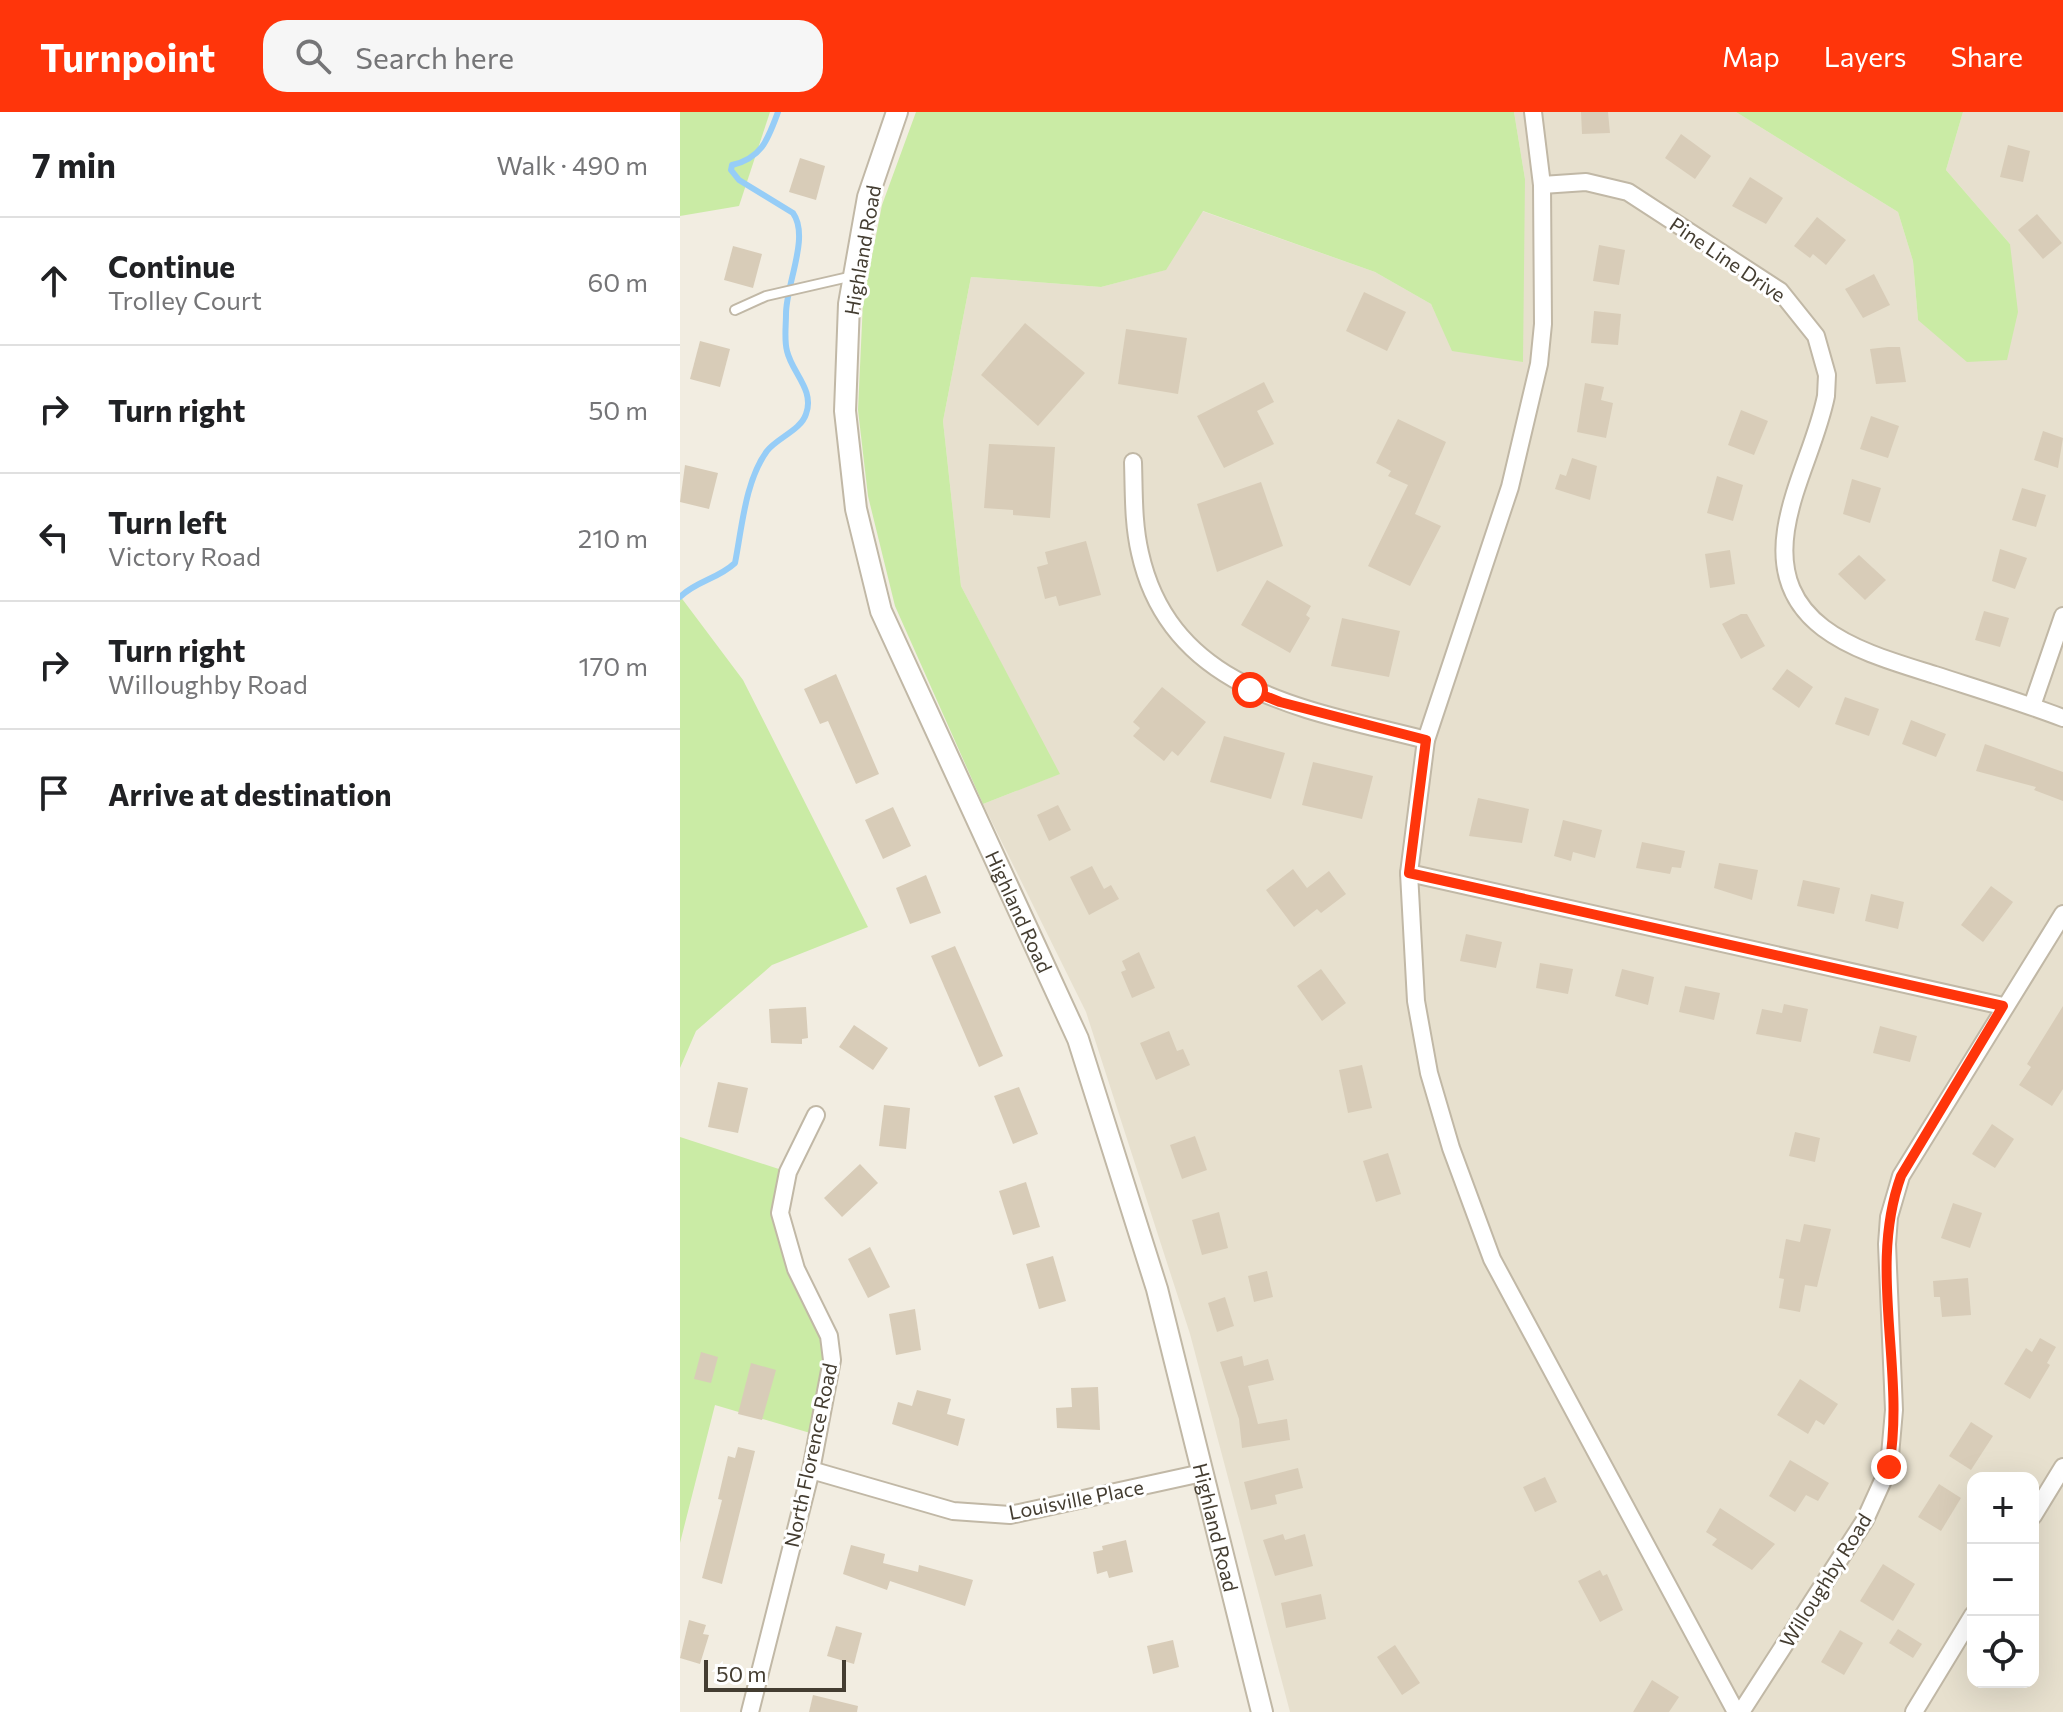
<!DOCTYPE html>
<html lang="en">
<head>
<meta charset="utf-8">
<style>
  :root { --surface:#fff; --page:#f6f6f6; --text:#202124; --muted:#757577; --line:#e0e0e0; --accent:#ff350b }
  body { margin:0; font-family:Commissioner,sans-serif; background:var(--page); color:var(--text) }
  .controls { position:absolute; right:24px; bottom:24px; display:grid; overflow:hidden; border-radius:16px; box-shadow:0 8px 32px #0002 }
  .controls button { width:72px; height:72px; display:grid; place-items:center; padding:0; border:0; border-bottom:2px solid var(--line); background:var(--surface); color:var(--text); font:40px sans-serif }
  .scale { position:absolute; left:24px; bottom:20px; width:142px; box-sizing:border-box; padding-left:8px; border:4px solid #443d31; border-top:0; font-size:22px; line-height:28px; white-space:nowrap; color:#443d31; -webkit-text-stroke:6px #fff; paint-order:stroke }
  .stop { position:absolute; width:24px; height:24px; margin:-18px; border:6px solid #ff350b; border-radius:50%; background:#fff }
  .stop.end { background:#ff350b; border-color:#fff; box-shadow:0 2px 8px #0008 }
  .list { margin:0; padding:0; list-style:none }
  h2 { display:flex; justify-content:space-between; align-items:center; height:104px; margin:0; padding:0 32px; font-size:34px }
  h2 small { font-size:26px; font-weight:400; color:var(--muted) }
  .list li { display:grid; grid-template-columns:52px 1fr auto; gap:24px; align-items:center; box-sizing:border-box; height:128px; padding:0 32px; border-top:2px solid var(--line) }
  .list b { display:block; font-size:30px; white-space:nowrap }
  .list p { margin:0; font-size:26px; white-space:nowrap; color:var(--muted) }
  .list em { font-size:26px; font-style:normal; color:var(--muted) }
  .icon { flex:none; width:44px; height:44px; fill:none; stroke:currentColor; stroke-width:2; stroke-linecap:round; stroke-linejoin:round }
  .map { position:relative; flex:none; width:1383px; height:1600px; overflow:hidden }
  header { display:flex; align-items:center; gap:48px; box-sizing:border-box; height:112px; padding:0 40px; background:var(--accent); color:#fff }
  header strong { font-size:38px }
  nav { display:flex; gap:44px; margin-inline-start:auto; font-size:28px }
  .search { width:560px; height:72px; background:var(--page); display:flex; align-items:center; gap:20px; box-sizing:border-box; padding:0 28px; border-radius:24px; color:var(--muted); font-size:30px }
  main { display:flex }
  aside { flex:1; background:var(--surface) }
  .map>svg:first-child { display:block }
  .residential { fill:#e7e0ce; fill-rule:evenodd }
  .green { fill:#caeba5 }
  .lines { fill:none; stroke-linecap:round; stroke-linejoin:round }
  .stream { stroke:#96cdf7; stroke-width:6 }
  .building { fill:#d8ccb8 }
  .service-casing { stroke:#c1b8a6; stroke-width:12 }
  .minor-casing { stroke:#c1b8a6; stroke-width:20 }
  .tertiary-casing { stroke:#c1b8a6; stroke-width:24 }
  .service { stroke:#fff; stroke-width:8 }
  .minor { stroke:#fff; stroke-width:16 }
  .tertiary { stroke:#fff; stroke-width:20 }
  .route { stroke:#ff350b; stroke-width:10 }
  .labels { text-anchor:middle; dominant-baseline:central; stroke-width:6; stroke-linejoin:round; paint-order:stroke }
  .street-label { font-size:20px; fill:#443d31; stroke:#fff }
</style>
</head>
<body>
<header>
<strong>Turnpoint</strong>
<div class="search"><svg class="icon" aria-label="search" viewBox="0 0 24 24"><circle cx="10" cy="10" r="6"/><path d="M15 15l6 6"/></svg>Search here</div>
<nav><a>Map</a><a>Layers</a><a>Share</a></nav>
</header>
<main>
<aside>
<h2>7 min<small>Walk · 490 m</small></h2>
<ul class="list">
<li><svg class="icon" aria-label="ahead" viewBox="0 0 24 24"><path d="M12 20V5M6 11l6-6 6 6"/></svg><div><b>Continue</b><p>Trolley Court</p></div><em>60 m</em></li>
<li><svg class="icon" aria-label="right" viewBox="0 0 24 24"><path d="M7 20v-9h11M14 6l5 5-5 5"/></svg><div><b>Turn right</b></div><em>50 m</em></li>
<li><svg class="icon" aria-label="left" viewBox="0 0 24 24"><path d="M17 20v-9H6M10 6l-5 5 5 5"/></svg><div><b>Turn left</b><p>Victory Road</p></div><em>210 m</em></li>
<li><svg class="icon" aria-label="right" viewBox="0 0 24 24"><path d="M7 20v-9h11M14 6l5 5-5 5"/></svg><div><b>Turn right</b><p>Willoughby Road</p></div><em>170 m</em></li>
<li><svg class="icon" aria-label="arrive" viewBox="0 0 24 24"><path d="M6 21V4h12l-3 4 3 4H6"/></svg><div><b>Arrive at destination</b></div></li>
</ul>
</aside>
<div class="map">
<svg width="1383" height="1600" viewBox="0 0 1383 1600">
  <rect width="100%" height="100%" fill="#f2ede1"/>
  <path class="residential" d="M 834,0 L 1056,0 L 1218,100 L 1233,149 L 1238,208 L 1330,132 L 1266,58 L 1283,0 L 1383,0 L 1383,1600 L 610,1600 L 510,1222 L 406,900 L 303,692 L 379,662 L 281,474 L 263,309 L 291,165 L 421,175 L 485,158 L 522,99 L 695,160 L 751,192 L 773,239 L 845,67 ZM 1293,1366 L 1353,1366 L 1353,1570 L 1293,1570 Z"/>
  <g class="green">
    <polygon points="0,0 90,0 59,94 0,104"/>
    <polygon points="236,0 834,0 845,67 843,250 772,239 751,192 695,160 523,99 486,158 421,175 291,165 263,309 281,474 380,662 303,692 215,494 188,384 178,298 183,190 202,93"/>
    <polygon points="1056,0 1283,0 1266,58 1330,132 1338,200 1327,248 1287,250 1238,208 1233,149 1218,100"/>
    <polygon points="0,484 63,568 188,815 92,853 16,919 0,956"/>
    <polygon points="0,1025 108,1060 100,1101 149,1224 137,1323 35,1293 0,1431"/>
  </g>
  <g class="lines">
    <path class="stream" d="M 0,485 C 16,469 38,467 55,451 C 62,416 65,369 87,339 C 97,326 121,318 126,302 C 135,278 112,261 107,239 C 104,228 106,214 106,202 C 106,172 130,125 113,101 L 59,68 L 51,58 L 52,53 C 82,46 88,27 98,0"/>
  </g>
  <g class="building">
    <polygon points="901,0 928,0 930,21 902,22"/>
    <polygon points="1001,22 1031,44 1015,67 985,46"/>
    <polygon points="1328,33 1350,39 1343,70 1320,65"/>
    <polygon points="120,46 145,54 136,88 109,80"/>
    <polygon points="1070,65 1103,86 1086,112 1052,94"/>
    <polygon points="1357,102 1382,131 1363,147 1338,118"/>
    <polygon points="1137,105 1166,128 1146,153 1133,142 1130,146 1114,134"/>
    <polygon points="919,133 945,138 939,173 913,169"/>
    <polygon points="53,134 82,142 73,176 44,168"/>
    <polygon points="1194,162 1210,193 1183,206 1165,177"/>
    <polygon points="684,180 726,200 707,239 666,219"/>
    <polygon points="914,199 941,202 938,233 911,231"/>
    <polygon points="345,211 405,261 358,314 301,263"/>
    <polygon points="446,217 507,226 498,282 438,272"/>
    <polygon points="20,229 50,237 40,275 10,267"/>
    <polygon points="1208,235 1220,235 1226,270 1196,272 1190,237"/>
    <polygon points="584,270 594,290 577,299 594,332 544,356 517,304"/>
    <polygon points="905,271 924,275 921,288 933,291 926,326 897,320"/>
    <polygon points="1061,298 1088,309 1074,343 1048,333"/>
    <polygon points="1191,304 1219,314 1208,346 1180,337"/>
    <polygon points="718,307 766,330 735,402 761,414 730,474 688,454 728,373 708,364 711,359 696,351"/>
    <polygon points="1363,319 1383,326 1378,356 1354,348"/>
    <polygon points="309,332 375,335 370,406 333,403 333,398 304,396"/>
    <polygon points="892,346 917,354 910,388 875,377 880,362 886,364"/>
    <polygon points="5,353 38,361 29,397 0,390"/>
    <polygon points="1037,364 1063,373 1053,409 1027,401"/>
    <polygon points="1172,367 1201,376 1190,411 1163,402"/>
    <polygon points="581,370 603,434 537,460 517,392"/>
    <polygon points="1342,376 1366,383 1356,415 1332,408"/>
    <polygon points="406,429 421,483 379,494 376,484 365,487 357,455 368,452 365,440"/>
    <polygon points="1320,437 1347,446 1335,477 1312,469"/>
    <polygon points="1050,438 1055,472 1030,476 1025,442"/>
    <polygon points="1179,443 1206,468 1185,488 1158,462"/>
    <polygon points="587,468 631,494 626,503 630,506 610,541 561,513"/>
    <polygon points="1304,499 1329,506 1320,535 1295,528"/>
    <polygon points="1061,502 1067,502 1085,534 1061,547 1042,512"/>
    <polygon points="662,506 720,519 709,565 651,554"/>
    <polygon points="1107,557 1133,575 1119,596 1092,577"/>
    <polygon points="156,562 199,662 176,672 148,609 140,612 124,577"/>
    <polygon points="482,575 526,610 498,644 492,639 484,649 453,624 460,616 453,610"/>
    <polygon points="1165,585 1199,597 1189,624 1155,612"/>
    <polygon points="1231,608 1266,622 1256,645 1222,632"/>
    <polygon points="544,624 605,641 591,687 530,670"/>
    <polygon points="1305,632 1383,660 1383,689 1354,678 1356,675 1296,659"/>
    <polygon points="633,650 693,664 682,707 622,693"/>
    <polygon points="798,686 849,697 842,731 789,724"/>
    <polygon points="378,693 391,718 369,729 357,703"/>
    <polygon points="213,695 231,734 203,747 185,708"/>
    <polygon points="883,708 922,718 915,746 893,740 891,749 874,744"/>
    <polygon points="962,730 1005,739 1001,756 992,755 990,762 956,756"/>
    <polygon points="1039,751 1078,758 1072,788 1034,776"/>
    <polygon points="412,754 424,777 431,773 439,787 409,803 390,765"/>
    <polygon points="613,757 627,776 649,759 666,782 641,801 637,797 614,815 586,778"/>
    <polygon points="246,763 261,801 230,812 216,776"/>
    <polygon points="1123,768 1160,776 1154,802 1117,794"/>
    <polygon points="1311,774 1333,790 1303,830 1281,813"/>
    <polygon points="1191,782 1224,790 1218,817 1185,809"/>
    <polygon points="786,822 822,830 816,856 780,849"/>
    <polygon points="275,834 323,944 299,955 251,844"/>
    <polygon points="459,840 475,876 452,886 441,860 446,858 442,849"/>
    <polygon points="860,851 893,857 888,882 856,876"/>
    <polygon points="641,857 666,891 642,909 617,874"/>
    <polygon points="942,857 974,865 968,893 935,884"/>
    <polygon points="1005,874 1040,881 1034,908 999,900"/>
    <polygon points="1104,892 1128,897 1121,930 1076,922 1082,897 1102,901"/>
    <polygon points="1383,894 1383,977 1372,994 1339,973 1351,955 1347,952"/>
    <polygon points="126,895 128,926 122,927 122,932 91,931 89,897"/>
    <polygon points="174,913 208,936 193,958 159,935"/>
    <polygon points="1200,914 1237,924 1230,950 1193,941"/>
    <polygon points="489,919 497,939 503,937 510,953 476,968 460,931"/>
    <polygon points="682,953 692,996 668,1001 659,958"/>
    <polygon points="38,970 68,976 58,1021 28,1015"/>
    <polygon points="339,975 358,1022 333,1032 314,984"/>
    <polygon points="204,993 230,996 226,1037 199,1034"/>
    <polygon points="1312,1012 1334,1027 1315,1056 1292,1042"/>
    <polygon points="1115,1020 1140,1026 1135,1050 1109,1044"/>
    <polygon points="515,1024 527,1058 502,1067 490,1033"/>
    <polygon points="708,1041 721,1082 696,1090 683,1049"/>
    <polygon points="180,1052 198,1071 162,1105 144,1086"/>
    <polygon points="346,1070 360,1115 333,1123 319,1079"/>
    <polygon points="1273,1091 1302,1101 1290,1136 1261,1126"/>
    <polygon points="539,1100 548,1136 522,1143 512,1108"/>
    <polygon points="1124,1112 1151,1117 1137,1175 1125,1173 1120,1200 1099,1196 1104,1167 1099,1166 1106,1127 1120,1130"/>
    <polygon points="190,1135 210,1175 188,1186 168,1147"/>
    <polygon points="373,1144 386,1189 359,1197 346,1152"/>
    <polygon points="587,1159 593,1185 574,1190 568,1164"/>
    <polygon points="1288,1166 1291,1203 1262,1205 1260,1185 1254,1185 1253,1169"/>
    <polygon points="545,1185 554,1214 537,1220 528,1191"/>
    <polygon points="235,1197 241,1238 216,1243 209,1202"/>
    <polygon points="1360,1226 1376,1235 1367,1251 1370,1253 1350,1287 1324,1272 1346,1236 1352,1240"/>
    <polygon points="21,1240 38,1245 31,1271 14,1267"/>
    <polygon points="562,1244 564,1254 588,1247 594,1268 568,1274 578,1312 607,1307 610,1328 562,1336 559,1307 540,1250"/>
    <polygon points="71,1251 96,1258 82,1308 58,1302"/>
    <polygon points="1120,1267 1158,1292 1144,1313 1136,1308 1128,1322 1097,1303"/>
    <polygon points="418,1275 420,1318 377,1316 376,1296 392,1295 391,1276"/>
    <polygon points="237,1278 271,1287 267,1302 285,1307 278,1334 212,1312 218,1290 232,1294"/>
    <polygon points="1291,1310 1313,1324 1291,1358 1269,1344"/>
    <polygon points="58,1335 75,1339 42,1472 22,1466 42,1388 38,1387 48,1344 55,1346"/>
    <polygon points="1110,1348 1149,1371 1138,1389 1126,1383 1115,1400 1089,1384"/>
    <polygon points="618,1356 623,1376 595,1383 597,1392 571,1398 564,1370"/>
    <polygon points="865,1365 877,1390 855,1400 843,1375"/>
    <polygon points="1259,1372 1281,1386 1261,1419 1238,1405"/>
    <polygon points="1040,1396 1095,1432 1072,1458 1032,1433 1037,1427 1026,1420"/>
    <polygon points="603,1422 605,1428 625,1422 633,1454 595,1464 583,1428"/>
    <polygon points="446,1428 453,1460 429,1466 427,1459 417,1462 413,1440 423,1438 422,1434"/>
    <polygon points="171,1433 205,1442 203,1451 238,1460 239,1453 293,1468 285,1494 210,1469 207,1478 163,1462"/>
    <polygon points="1203,1452 1235,1472 1213,1509 1180,1489"/>
    <polygon points="920,1458 923,1464 927,1462 943,1498 920,1510 898,1469"/>
    <polygon points="641,1482 646,1507 606,1516 601,1491"/>
    <polygon points="9,1508 26,1513 23,1522 29,1523 20,1552 0,1546"/>
    <polygon points="156,1514 182,1521 174,1552 147,1544"/>
    <polygon points="1218,1517 1242,1532 1233,1546 1209,1531"/>
    <polygon points="1160,1518 1183,1531 1164,1563 1141,1550"/>
    <polygon points="493,1528 499,1555 473,1562 467,1534"/>
    <polygon points="715,1533 740,1571 722,1583 697,1545"/>
    <polygon points="972,1568 999,1585 989,1600 953,1600"/>
    <polygon points="133,1583 178,1594 177,1600 129,1600"/>
  </g>
  <g class="lines">
    <defs>
      <polyline id="service" points="55,198 86,184 173,164"/>
      <g id="minor">
        <polyline points="853,0 862,73 863,212 859,252 830,375 746,628 729,761 736,889 749,961 771,1036 812,1147 1056,1600"/>
        <path d="M 862,73 L 906,70 L 948,80 L 1100,179 L 1136,224 L 1147,263 L 1146,284 C 1137,329 1113,372 1106,418 C 1091,517 1182,540 1255,563 C 1298,577 1341,590 1383,606"/>
        <path d="M 453,350 C 454,381 453,411 460,441 C 491,581 630,598 746,628"/>
        <polyline points="1352,594 1383,504"/>
        <polyline points="729,761 1323,894"/>
        <polyline points="131,1358 273,1399 330,1403 522,1361"/>
        <polyline points="1353,1404 1383,1355"/>
        <polyline points="70,1600 131,1358 152,1248 149,1224 116,1157 100,1101 108,1060 136,1003"/>
        <polyline points="1061,1600 1185,1408 1209,1355 1214,1298 1207,1132 1209,1105 1221,1064 1383,802"/>
        <polyline points="1234,1600 1293,1503"/>
      </g>
      <g id="tertiary">
        <path id="s1" d="M 217,0 L 188,85 L 169,192 L 165,299 L 176,397 L 201,499 L 398,927 L 477,1177 L 582,1600"/>
      </g>
    </defs>
    <use href="#service" class="service-casing"/>
    <use href="#minor" class="minor-casing"/>
    <use href="#tertiary" class="tertiary-casing"/>
    <use href="#service" class="service"/>
    <use href="#minor" class="minor"/>
    <use href="#tertiary" class="tertiary"/>
  </g>
  <g class="lines">
    <path class="route" d="M 570,578 L 600,590 L 746,628 L 729,761 L 1323,894 L 1221,1064 C 1187,1157 1226,1259 1209,1355"/>
  </g>
  <g class="labels">
    <g class="street-label">
      <text transform="translate(182 138) rotate(-80)">Highland Road</text>
      <text transform="translate(1048 147) rotate(34)">Pine Line Drive</text>
      <text stroke="none"><textPath href="#s1" startOffset="840">Highland Road</textPath></text>
      <text transform="translate(130 1343) rotate(-78)">North Florence Road</text>
      <text transform="translate(396 1387) rotate(-11)">Louisville Place</text>
      <text stroke="none"><textPath href="#s1" startOffset="1488">Highland Road</textPath></text>
      <text transform="translate(1145 1468) rotate(-58)">Willoughby Road</text>
    </g>
  </g>
</svg>
<div class="controls">
<button>+</button>
<button>−</button>
<button><svg class="icon" aria-label="locate" viewBox="0 0 24 24"><circle cx="12" cy="12" r="6"/><path d="M12 2v4M12 18v4M2 12h4M18 12h4"/></svg></button>
</div>
<div class="scale">50 m</div>
<div class="stop" style="left:570px;top:578px"></div>
<div class="stop end" style="left:1209px;top:1355px"></div>
</div>
</main>
</body>
</html>
